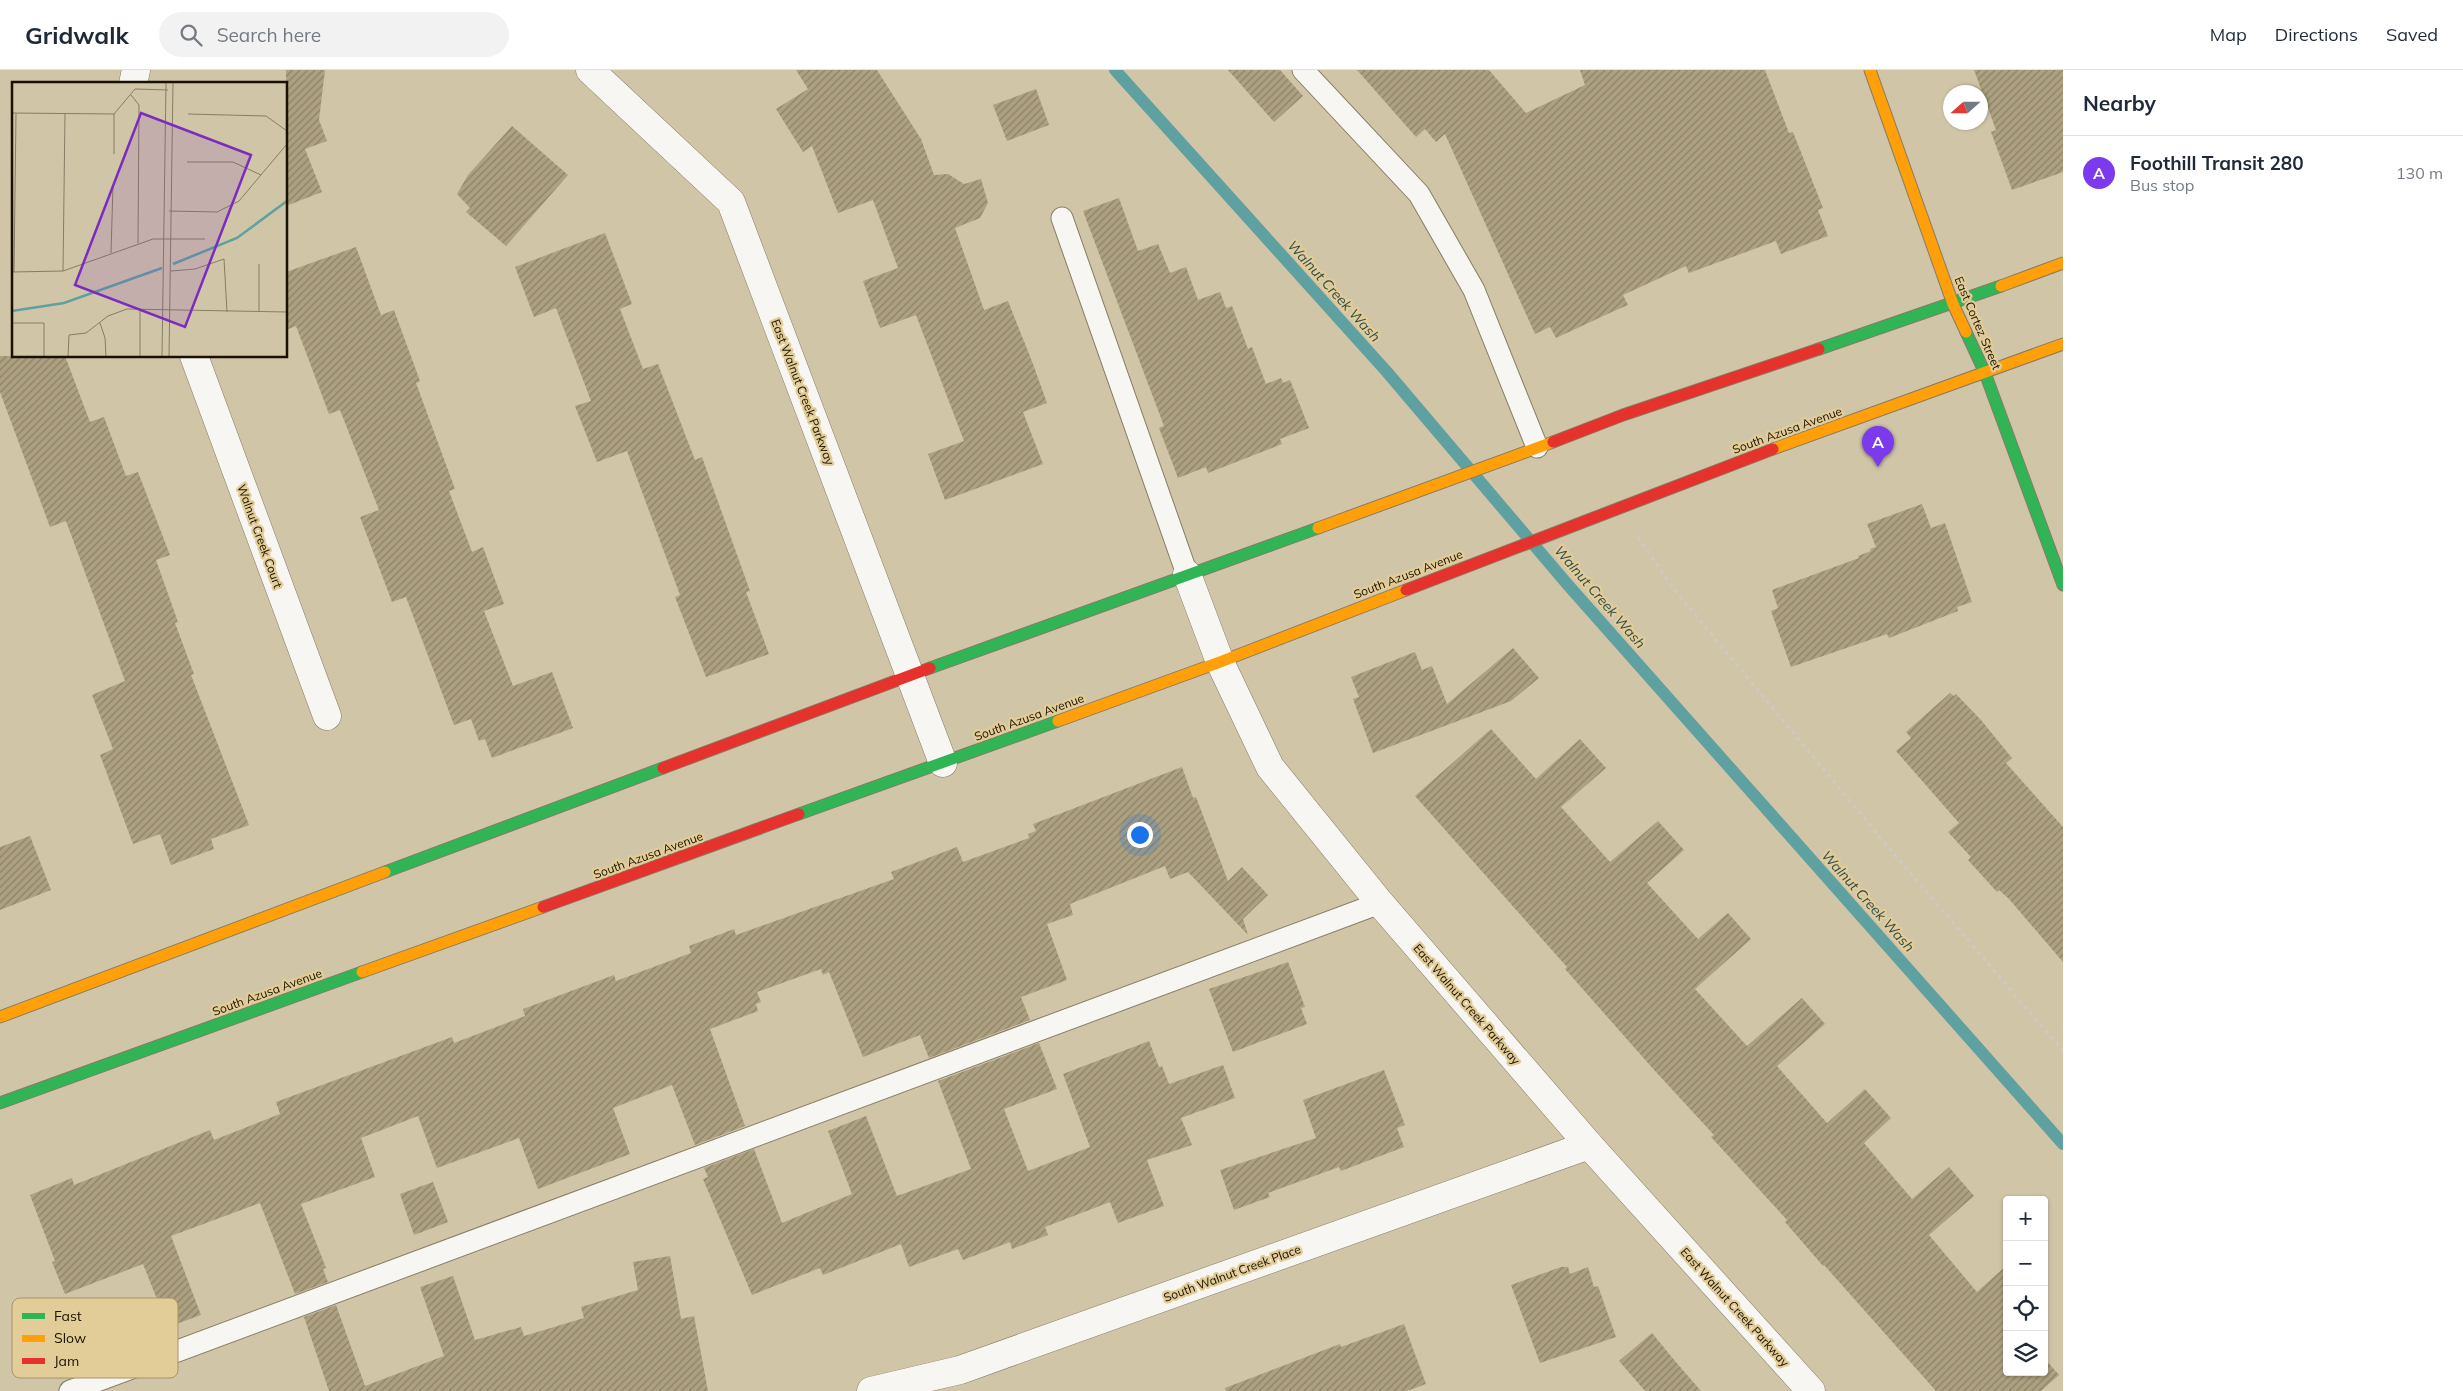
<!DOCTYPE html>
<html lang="en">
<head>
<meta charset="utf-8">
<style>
  :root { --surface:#fff; --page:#f2f2f3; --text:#1f2937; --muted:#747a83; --line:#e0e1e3; --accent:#7c3aed }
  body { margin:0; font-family:Mulish,sans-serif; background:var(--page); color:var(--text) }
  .controls { position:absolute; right:15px; bottom:15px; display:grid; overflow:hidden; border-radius:5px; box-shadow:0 1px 4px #0004 }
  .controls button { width:45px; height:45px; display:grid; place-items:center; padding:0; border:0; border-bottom:1px solid var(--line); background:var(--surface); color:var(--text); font:25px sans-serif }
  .compass { position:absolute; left:1943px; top:15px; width:45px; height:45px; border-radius:50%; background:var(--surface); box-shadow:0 1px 4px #0004; rotate:249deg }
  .you { position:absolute; left:1139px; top:764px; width:18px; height:18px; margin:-12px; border:4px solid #fff; border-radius:50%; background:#1a73e8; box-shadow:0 0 0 8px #1a73e833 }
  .badge { display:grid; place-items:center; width:32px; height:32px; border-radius:50%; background:var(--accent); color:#fff; font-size:16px; font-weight:700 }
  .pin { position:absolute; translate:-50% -41px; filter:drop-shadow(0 1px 2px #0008) }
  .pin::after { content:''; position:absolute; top:26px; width:18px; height:15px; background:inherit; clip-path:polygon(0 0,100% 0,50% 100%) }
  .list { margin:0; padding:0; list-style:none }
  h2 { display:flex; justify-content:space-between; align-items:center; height:65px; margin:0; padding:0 20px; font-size:21px }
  h2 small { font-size:16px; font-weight:400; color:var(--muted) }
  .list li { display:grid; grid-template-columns:32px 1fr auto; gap:15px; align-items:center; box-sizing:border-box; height:75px; padding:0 20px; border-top:1px solid var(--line) }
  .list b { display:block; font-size:19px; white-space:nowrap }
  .list p { margin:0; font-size:16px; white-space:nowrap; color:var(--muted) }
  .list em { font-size:16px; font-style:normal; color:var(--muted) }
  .icon { flex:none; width:28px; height:28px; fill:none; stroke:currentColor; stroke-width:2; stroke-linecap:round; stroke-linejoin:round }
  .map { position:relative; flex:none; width:2063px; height:1321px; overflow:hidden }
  header { display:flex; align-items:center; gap:30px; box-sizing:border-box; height:70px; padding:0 25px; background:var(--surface); border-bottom:1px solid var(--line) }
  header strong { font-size:24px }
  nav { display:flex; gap:28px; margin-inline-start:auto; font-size:18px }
  .search { width:350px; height:45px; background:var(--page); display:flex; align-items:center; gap:12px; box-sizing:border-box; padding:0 18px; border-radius:28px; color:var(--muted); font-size:19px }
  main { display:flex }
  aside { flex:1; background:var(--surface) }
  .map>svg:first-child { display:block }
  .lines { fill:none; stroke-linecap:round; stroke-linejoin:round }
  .stream { stroke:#5fa1a1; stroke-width:12 }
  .building { fill:url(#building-hatch) }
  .lane-casing { stroke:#867c65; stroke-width:23 }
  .street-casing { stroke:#867c65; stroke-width:29 }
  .fast-casing { stroke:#867c65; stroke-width:13 }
  .slow-casing { stroke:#867c65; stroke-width:13 }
  .jam-casing { stroke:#867c65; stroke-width:13 }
  .path { stroke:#cec9c1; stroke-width:3; stroke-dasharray:4 4; stroke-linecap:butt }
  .lane { stroke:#f8f6f2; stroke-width:21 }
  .street { stroke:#f8f6f2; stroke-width:28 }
  .fast { stroke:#30b455; stroke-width:11 }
  .slow { stroke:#ff9f0a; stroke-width:11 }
  .jam { stroke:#e5322d; stroke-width:11 }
  .labels { text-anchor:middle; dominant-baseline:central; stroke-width:4.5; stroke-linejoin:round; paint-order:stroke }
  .street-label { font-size:12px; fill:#191100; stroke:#e2cc97 }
  .water-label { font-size:14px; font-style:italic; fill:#2e4b50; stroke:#e2cc97 }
  .inset-river { fill:none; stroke:#5fa1a1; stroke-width:2.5 }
  .inset-road { fill:none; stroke:#877d65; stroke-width:1 }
  .view { fill:#7b2cbf; fill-opacity:0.15; stroke:#7b2cbf; stroke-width:2.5 }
  .inset-edge { fill:none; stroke:#191100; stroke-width:2.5 }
  .key { fill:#e2cc97; stroke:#a6946a; stroke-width:1 }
  .key-label { font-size:14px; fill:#191100 }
</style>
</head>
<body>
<header>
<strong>Gridwalk</strong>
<div class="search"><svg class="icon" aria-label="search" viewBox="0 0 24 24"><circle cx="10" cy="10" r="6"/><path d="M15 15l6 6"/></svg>Search here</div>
<nav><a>Map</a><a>Directions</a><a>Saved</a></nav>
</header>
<main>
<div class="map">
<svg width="2063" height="1321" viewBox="0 0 2063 1321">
  <defs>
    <pattern id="building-hatch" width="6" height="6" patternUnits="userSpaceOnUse" patternTransform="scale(1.25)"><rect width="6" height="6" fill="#ada181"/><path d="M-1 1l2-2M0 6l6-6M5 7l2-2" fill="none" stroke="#8c8267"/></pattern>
  </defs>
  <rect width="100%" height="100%" fill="#d1c5a8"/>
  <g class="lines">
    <polyline class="stream" points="1115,0 1387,302 1568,515 2063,1074"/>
  </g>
  <g class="building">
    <polygon points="286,0 325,0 319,50 327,71 305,79 322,122 286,136"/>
    <polygon points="796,0 877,0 921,69 934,105 948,104 964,114 981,109 988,133 980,148 955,158 984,240 1008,231 1033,294 1047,333 1023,342 1043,394 945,430 928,384 964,371 916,245 880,258 863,211 898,198 873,130 838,143 812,76 803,82 776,39 808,19"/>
    <polygon points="1228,0 1280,0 1303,26 1274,52"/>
    <polygon points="1357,0 1489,0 1526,43 1585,15 1580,0 1765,0 1789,63 1793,62 1823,138 1818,140 1828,166 1781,184 1776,171 1689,203 1686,196 1623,225 1628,235 1612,242 1556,268 1550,257 1535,264 1445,64 1436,72 1425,59 1416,67"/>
    <polygon points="1974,0 2063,0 2063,102 2012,120 1991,62 1996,60"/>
    <polygon points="1036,19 1049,55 1007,71 993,35"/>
    <polygon points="512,56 568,105 506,176 466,142 470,138 457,124 468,105"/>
    <polygon points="1119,128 1138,181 1158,174 1170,203 1186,197 1198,230 1220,222 1226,238 1232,236 1248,279 1252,277 1266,314 1281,308 1283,313 1290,310 1309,358 1280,369 1282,374 1208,403 1206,397 1178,408 1159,358 1164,356 1083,141"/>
    <polygon points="605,163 632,234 620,239 643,299 658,294 695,390 702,387 750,521 746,522 769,584 706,607 675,527 680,525 627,381 597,392 575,336 591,331 556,238 534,247 515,197"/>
    <polygon points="356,177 381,245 394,240 420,311 416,313 455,419 449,421 472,482 483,477 504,534 484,541 513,616 552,602 573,658 492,688 485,669 479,671 471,649 454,655 406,527 392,532 360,447 379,440 340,340 329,344 296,256 286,260 286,202"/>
    <polygon points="0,286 65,286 90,352 104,347 126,406 138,402 170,485 156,490 178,552 175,553 194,604 191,605 249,755 211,769 214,779 171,795 160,764 133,774 100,685 113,679 92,625 125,611 66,451 50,457 0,322"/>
    <polygon points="1922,434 1931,458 1945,453 1972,532 1957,537 1958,541 1889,568 1887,564 1791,597 1771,541 1778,538 1772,520 1859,488 1858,486 1871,481 1870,479 1876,477 1867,454"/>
    <polygon points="1513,578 1539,608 1511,631 1373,683 1353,629 1359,627 1351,607 1415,582 1422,600 1432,596 1447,634"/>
    <polygon points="1950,623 1954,626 1956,624 1981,650 2012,688 2006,693 2063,757 2063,892 2009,829 1999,820 1997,822 1968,790 1971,787 1948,762 1959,753 1896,681 1911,668 1906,662"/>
    <polygon points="1491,659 1536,709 1580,669 1606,698 1561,737 1610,792 1658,751 1684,780 1647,813 1698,869 1728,843 1751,869 1695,919 1747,976 1802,928 1825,954 1777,996 1827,1053 1865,1019 1891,1048 1864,1073 1912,1129 1949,1097 1974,1126 1929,1165 1977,1222 2007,1195 2007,1302 2044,1302 2044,1288 2059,1305 2041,1321 1936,1321 1824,1195 1823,1196 1785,1152 1787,1150 1711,1067 1714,1065 1655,1001 1565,899 1567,897 1415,726"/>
    <polygon points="1182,697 1193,728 1196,727 1228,811 1242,797 1268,825 1243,849 1248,865 1188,802 1170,809 1165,796 1070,834 1073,845 1047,854 1067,910 1021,927 1030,950 929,988 920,965 863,987 829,902 823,905 821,899 757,922 761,932 756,934 758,941 710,959 745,1056 695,1075 672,1015 613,1038 630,1084 538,1119 519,1068 437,1098 418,1046 361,1068 375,1107 301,1134 326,1198 323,1199 328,1212 295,1224 260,1133 171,1166 201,1245 168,1257 143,1194 65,1224 52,1192 55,1191 30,1125 72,1108 74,1115 210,1060 214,1070 280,1044 276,1032 452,967 454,973 525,946 523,939 614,905 616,911 691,883 689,876 734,859 736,865 894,809 891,802 957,777 963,792 1029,768 1028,764 1036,761 1033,754"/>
    <polygon points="30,766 51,820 0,840 0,777"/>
    <polygon points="1288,892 1305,937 1301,938 1307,954 1233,982 1209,919"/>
    <polygon points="1149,971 1159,997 1162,996 1169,1014 1223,995 1235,1028 1181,1048 1192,1075 1147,1090 1164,1136 1118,1153 1110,1132 1045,1157 1048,1165 1012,1179 1010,1172 963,1190 958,1179 909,1197 901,1174 823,1205 820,1198 752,1225 703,1109 708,1107 704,1098 754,1079 782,1153 852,1124 828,1061 866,1046 897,1126 971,1099 938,1011 1039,973 1057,1019 1004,1039 1028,1101 1090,1077 1063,1004"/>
    <polygon points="1384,1000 1405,1055 1397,1058 1404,1077 1341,1101 1339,1097 1268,1123 1270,1127 1234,1140 1220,1100 1316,1068 1303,1030"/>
    <polygon points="433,1112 448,1152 414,1165 400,1124"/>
    <polygon points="670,1186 681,1249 694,1246 708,1321 329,1321 304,1247 336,1235 365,1316 444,1286 420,1217 453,1206 475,1270 521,1257 524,1266 584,1248 581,1237 638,1220 633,1192"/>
    <polygon points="1561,1197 1568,1197 1570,1204 1588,1197 1594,1217 1598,1216 1616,1267 1540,1293 1511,1215"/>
    <polygon points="1404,1254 1426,1314 1407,1321 1226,1321 1225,1318 1340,1274 1341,1277"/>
    <polygon points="1652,1263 1675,1291 1701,1321 1645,1321 1619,1291"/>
  </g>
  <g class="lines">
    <defs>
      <g id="lane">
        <polyline points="1303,0 1419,124 1474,220 1537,377"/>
        <polyline points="1062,148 1187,504"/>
        <polyline points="70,1321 1380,833"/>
      </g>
      <g id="street">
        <polyline points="590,0 731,132 943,693"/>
        <polyline points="133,14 136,0"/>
        <polyline points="194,286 327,646"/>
        <polyline points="1187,504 1220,592 1270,697 1380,833 1589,1075 1811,1321"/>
        <polyline points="871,1321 960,1300 1589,1075"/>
      </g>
      <g id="fast">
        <polyline points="1966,262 1985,303 2063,515"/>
        <polyline points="1819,279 2001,216"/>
        <polyline points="930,598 1318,458"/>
        <polyline points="799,744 1058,651"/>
        <polyline points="385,802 663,698"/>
        <polyline points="0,1033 362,902"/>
      </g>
      <g id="slow">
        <polyline points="1870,0 1953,234 1966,262"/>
        <polyline points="2001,216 2063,193"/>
        <polyline points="1773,379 2063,274"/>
        <polyline points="1318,458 1553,372"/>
        <polyline points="1058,651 1220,592 1406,520"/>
        <polyline points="362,902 543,837"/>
        <polyline points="0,947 385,802"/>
      </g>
      <g id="jam">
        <polyline points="1553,372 1623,345 1819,279"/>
        <polyline points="1406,520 1773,379"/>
        <polyline points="663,698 930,598"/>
        <polyline points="543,837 799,744"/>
      </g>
    </defs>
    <use href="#lane" class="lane-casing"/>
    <use href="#street" class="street-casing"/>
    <use href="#fast" class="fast-casing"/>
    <use href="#slow" class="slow-casing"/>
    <use href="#jam" class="jam-casing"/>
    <polyline class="path" points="1638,467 1673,518 1899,790 2063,981"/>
    <use href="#lane" class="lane"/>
    <use href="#street" class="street"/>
    <use href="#fast" class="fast"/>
    <use href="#slow" class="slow"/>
    <use href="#jam" class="jam"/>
  </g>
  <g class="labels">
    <g class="street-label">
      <text transform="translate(1978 253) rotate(67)">East Cortez Street</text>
      <text transform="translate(803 322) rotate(69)">East Walnut Creek Parkway</text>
      <text transform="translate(1787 360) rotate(-20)">South Azusa Avenue</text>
      <text transform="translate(260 466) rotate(70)">Walnut Creek Court</text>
      <text transform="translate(1408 504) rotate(-21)">South Azusa Avenue</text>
      <text transform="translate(1029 647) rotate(-20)">South Azusa Avenue</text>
      <text transform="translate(648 785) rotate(-20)">South Azusa Avenue</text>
      <text transform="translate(267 922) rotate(-20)">South Azusa Avenue</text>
      <text transform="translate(1467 934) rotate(49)">East Walnut Creek Parkway</text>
      <text transform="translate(1232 1203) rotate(-20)">South Walnut Creek Place</text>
      <text transform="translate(1735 1237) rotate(48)">East Walnut Creek Parkway</text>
    </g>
    <g class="water-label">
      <text transform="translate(1334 221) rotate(48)">Walnut Creek Wash</text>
      <text transform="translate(1600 527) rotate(49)">Walnut Creek Wash</text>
      <text transform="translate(1868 831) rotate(48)">Walnut Creek Wash</text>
    </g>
  </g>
  <g transform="translate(12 12)">
    <rect width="275" height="275" fill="#d1c5a8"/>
    <path class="inset-river" d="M 161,182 L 225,156 L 275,119M 0,229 L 52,221 L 150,186"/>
    <path class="inset-road" d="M 119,13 L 127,23 L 126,161M 0,31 L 102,32 L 123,7 L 156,8M 102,32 L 102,72M 176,32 L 254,34 L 275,49M 175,80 L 221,80 L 249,93M 157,129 L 205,130 L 227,119 L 275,62M 99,171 L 101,103M 247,182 L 247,230M 51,189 L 53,32M 159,189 L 183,187 L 212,177 L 215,230M 0,190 L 51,189 L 141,157 L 193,157M 2,190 L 4,31M 0,241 L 32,241 L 32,275M 88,241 L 93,256 L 94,275M 56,275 L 57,253 L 74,251 L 96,234 L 115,227 L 275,230M 128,275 L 128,228M 150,275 L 154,0M 157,275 L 161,0"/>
    <path class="view" d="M 129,31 L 239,73 L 173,245 L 63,203 Z"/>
    <rect width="275" height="275" class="inset-edge"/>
  </g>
  <rect x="12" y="1228" width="166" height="80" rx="8" class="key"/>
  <rect x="22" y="1243" width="23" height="6" fill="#30b455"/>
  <rect x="22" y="1265" width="23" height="7" fill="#ff9f0a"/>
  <rect x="22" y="1288" width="23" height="6" fill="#e5322d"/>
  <g class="key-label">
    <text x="54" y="1251">Fast</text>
    <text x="54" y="1273">Slow</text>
    <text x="54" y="1296">Jam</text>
  </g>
</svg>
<div class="controls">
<button>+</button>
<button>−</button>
<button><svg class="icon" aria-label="locate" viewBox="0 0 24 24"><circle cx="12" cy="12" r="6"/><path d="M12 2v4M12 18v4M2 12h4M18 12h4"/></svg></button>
<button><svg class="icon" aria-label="layers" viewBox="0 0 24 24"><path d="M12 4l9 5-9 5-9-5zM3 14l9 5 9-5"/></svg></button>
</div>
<svg class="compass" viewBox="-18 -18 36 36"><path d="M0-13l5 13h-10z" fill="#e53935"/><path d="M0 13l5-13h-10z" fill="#747a83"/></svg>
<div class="you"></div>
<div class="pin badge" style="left:1878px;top:397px">A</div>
</div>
<aside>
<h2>Nearby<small></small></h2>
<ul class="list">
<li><span class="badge">A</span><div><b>Foothill Transit 280</b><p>Bus stop</p></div><em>130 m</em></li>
</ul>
</aside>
</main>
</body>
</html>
